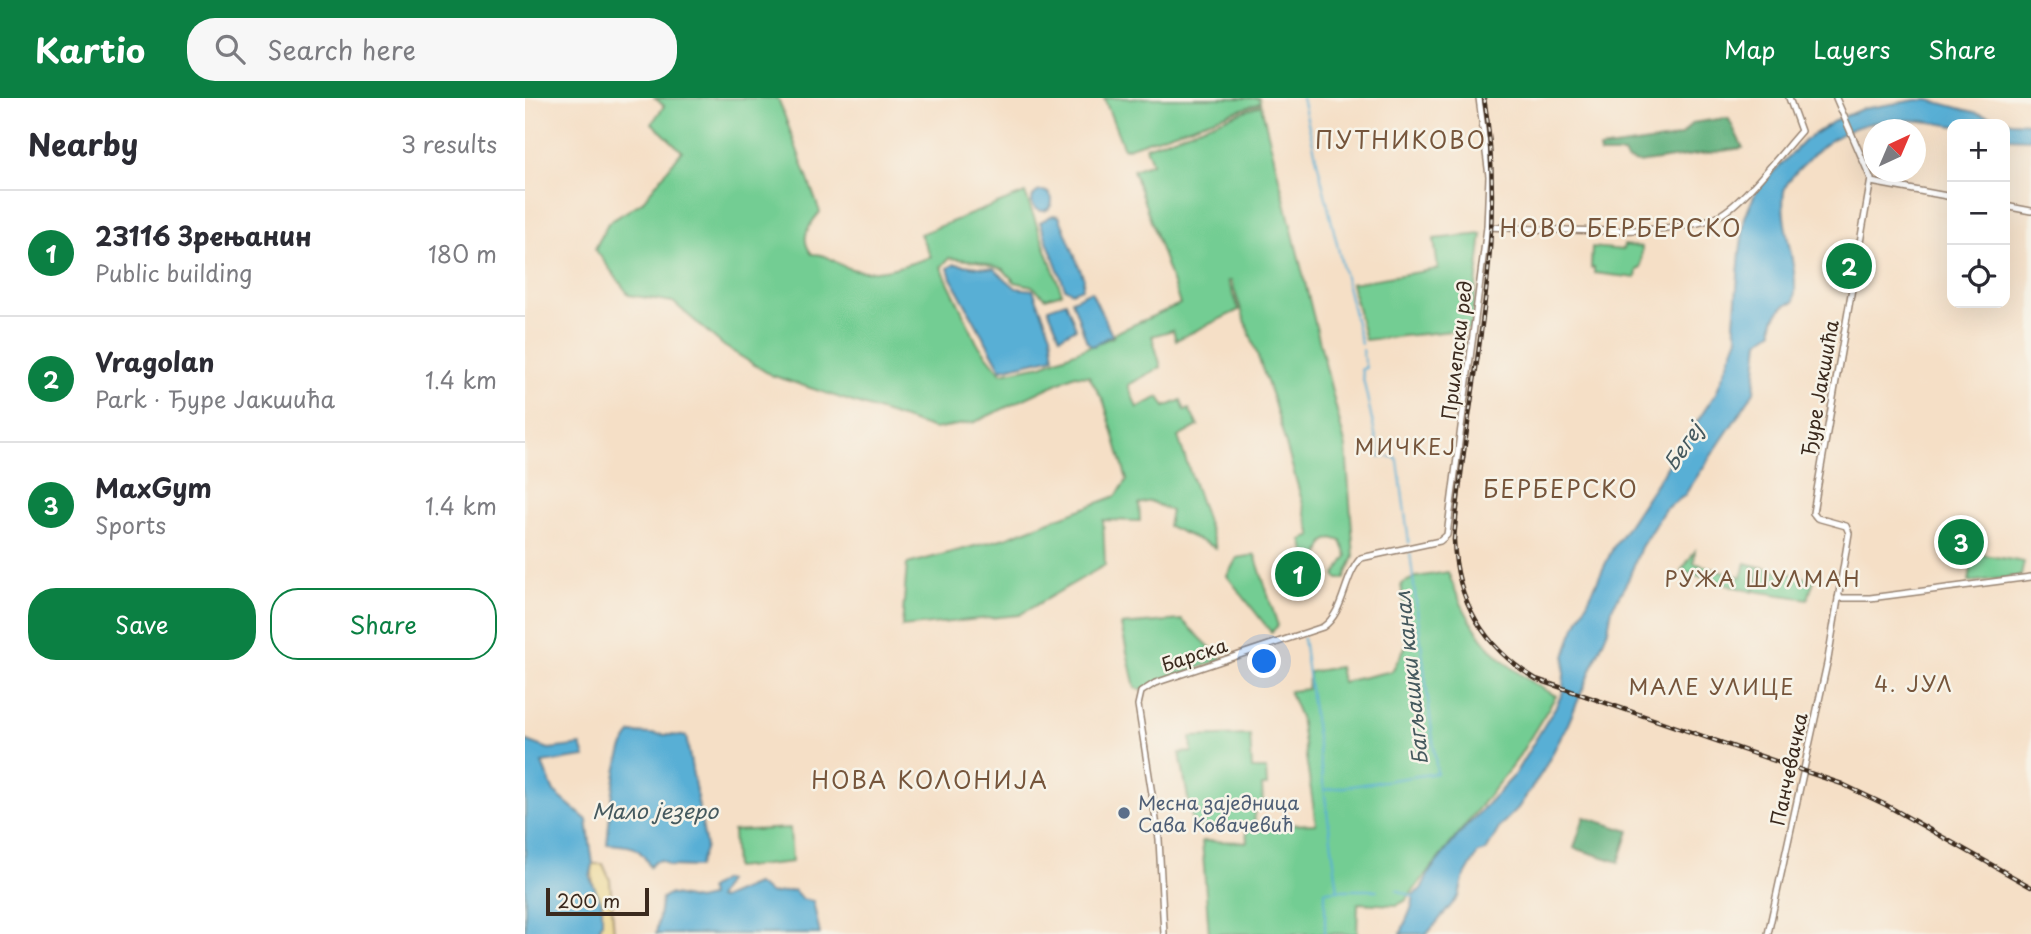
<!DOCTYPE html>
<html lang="en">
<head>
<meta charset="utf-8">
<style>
  :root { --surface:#fff; --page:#f7f7f7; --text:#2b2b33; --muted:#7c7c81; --line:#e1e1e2; --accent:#0b8043 }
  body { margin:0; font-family:"Playpen Sans",sans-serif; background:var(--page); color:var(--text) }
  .controls { position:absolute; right:21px; top:21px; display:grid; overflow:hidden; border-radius:14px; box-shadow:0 7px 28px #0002 }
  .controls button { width:63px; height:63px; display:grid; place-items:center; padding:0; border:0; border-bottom:2px solid var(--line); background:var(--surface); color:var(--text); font:35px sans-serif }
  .compass { position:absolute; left:1338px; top:21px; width:63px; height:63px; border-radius:50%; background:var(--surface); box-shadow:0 7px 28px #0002; rotate:44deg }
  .scale { position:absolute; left:21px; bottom:18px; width:103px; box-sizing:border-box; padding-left:7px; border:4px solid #3b2a1e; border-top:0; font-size:19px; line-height:24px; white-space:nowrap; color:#3b2a1e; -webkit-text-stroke:5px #f7f3e8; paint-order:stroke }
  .you { position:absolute; left:740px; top:564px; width:24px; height:24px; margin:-18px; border:5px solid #fff; border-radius:50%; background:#1a73e8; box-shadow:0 0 0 10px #1a73e833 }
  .badge { display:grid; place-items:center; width:46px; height:46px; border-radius:50%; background:var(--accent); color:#fff; font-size:23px; font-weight:700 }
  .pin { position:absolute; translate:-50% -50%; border:4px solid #fff; box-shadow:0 2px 7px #0006 }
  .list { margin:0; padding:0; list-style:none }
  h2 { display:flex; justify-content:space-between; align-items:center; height:91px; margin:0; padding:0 28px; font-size:30px }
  h2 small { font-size:23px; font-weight:400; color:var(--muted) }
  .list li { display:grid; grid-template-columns:46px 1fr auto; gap:21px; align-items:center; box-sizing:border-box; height:126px; padding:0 28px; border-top:2px solid var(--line) }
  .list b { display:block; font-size:26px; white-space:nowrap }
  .list p { margin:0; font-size:23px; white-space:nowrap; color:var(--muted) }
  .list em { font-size:23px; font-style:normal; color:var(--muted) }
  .actions { display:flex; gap:14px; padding:21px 28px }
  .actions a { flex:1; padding:16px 0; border:2px solid var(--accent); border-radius:28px; text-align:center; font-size:24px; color:var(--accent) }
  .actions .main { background:var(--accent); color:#fff }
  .icon { flex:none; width:38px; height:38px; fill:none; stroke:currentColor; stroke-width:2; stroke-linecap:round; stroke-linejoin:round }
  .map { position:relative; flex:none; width:1506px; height:836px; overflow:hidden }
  header { display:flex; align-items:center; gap:42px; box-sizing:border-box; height:98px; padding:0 35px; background:var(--accent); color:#fff }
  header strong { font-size:33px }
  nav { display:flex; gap:38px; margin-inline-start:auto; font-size:24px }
  .search { width:490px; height:63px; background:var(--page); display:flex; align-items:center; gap:18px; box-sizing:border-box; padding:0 24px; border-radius:28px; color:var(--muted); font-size:26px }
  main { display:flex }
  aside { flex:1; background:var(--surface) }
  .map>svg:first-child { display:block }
  .green { fill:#73cd93; stroke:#577c58; stroke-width:2 }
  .forest { fill:#5eb07d; stroke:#4c6d4e; stroke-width:2 }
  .sand { fill:#eeda9e; stroke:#94825e; stroke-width:2 }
  .water { fill:#58afd5; stroke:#4a6c7a; stroke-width:2 }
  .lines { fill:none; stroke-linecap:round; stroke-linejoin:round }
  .stream { stroke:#58afd5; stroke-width:2 }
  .minor-casing { stroke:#988472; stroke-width:8 }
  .minor { stroke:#fff; stroke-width:5 }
  .rail-casing { stroke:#3b2a1e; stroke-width:4.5 }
  .rail { stroke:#f7f3e8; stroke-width:2; stroke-dasharray:5; stroke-linecap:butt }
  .service-dot { fill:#5c6f8a; stroke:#f7f3e8; stroke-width:2.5 }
  .labels { text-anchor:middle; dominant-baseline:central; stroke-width:5; stroke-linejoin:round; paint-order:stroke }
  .street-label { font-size:19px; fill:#3b2a1e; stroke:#f7f3e8 }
  .service-label { font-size:19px; fill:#4e5e75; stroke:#f7f3e8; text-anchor:start }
  .neighbourhood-label { font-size:21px; letter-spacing:2px; fill:#76553b; stroke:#f7f3e8 }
  .water-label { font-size:21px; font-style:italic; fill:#45595e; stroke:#f7f3e8 }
  .quarter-label { font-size:23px; letter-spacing:2px; fill:#76553b; stroke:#f7f3e8 }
</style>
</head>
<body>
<header>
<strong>Kartio</strong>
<div class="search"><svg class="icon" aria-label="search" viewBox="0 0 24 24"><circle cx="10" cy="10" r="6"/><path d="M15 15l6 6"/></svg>Search here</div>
<nav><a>Map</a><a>Layers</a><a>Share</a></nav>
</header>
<main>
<aside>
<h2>Nearby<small>3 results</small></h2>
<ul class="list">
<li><span class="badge">1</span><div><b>23116 Зрењанин</b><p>Public building</p></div><em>180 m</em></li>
<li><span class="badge">2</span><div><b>Vragolan</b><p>Park · Ђуре Јакшића</p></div><em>1.4 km</em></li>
<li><span class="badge">3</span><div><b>MaxGym</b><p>Sports</p></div><em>1.4 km</em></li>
</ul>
<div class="actions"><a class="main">Save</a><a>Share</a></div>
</aside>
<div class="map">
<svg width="1506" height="836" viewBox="0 0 1506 836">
  <rect width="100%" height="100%" fill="#f7f3e8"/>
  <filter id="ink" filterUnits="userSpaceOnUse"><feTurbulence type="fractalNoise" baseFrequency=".0143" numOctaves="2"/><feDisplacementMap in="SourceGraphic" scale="14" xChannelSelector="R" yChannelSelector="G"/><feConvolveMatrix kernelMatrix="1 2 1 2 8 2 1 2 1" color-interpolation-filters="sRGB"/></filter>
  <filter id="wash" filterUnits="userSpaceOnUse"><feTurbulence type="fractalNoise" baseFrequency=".00686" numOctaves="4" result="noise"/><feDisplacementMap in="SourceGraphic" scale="28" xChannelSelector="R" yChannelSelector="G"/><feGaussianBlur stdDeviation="1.57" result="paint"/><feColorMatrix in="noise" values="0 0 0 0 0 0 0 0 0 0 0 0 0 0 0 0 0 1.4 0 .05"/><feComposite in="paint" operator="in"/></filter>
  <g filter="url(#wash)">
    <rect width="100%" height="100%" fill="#f5dfc6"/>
    <g class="green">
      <path d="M 130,0 L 253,0 L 295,114 C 283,128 274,141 287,156 C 304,156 309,165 323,170 C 351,179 380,167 406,159 L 395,136 L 500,95 L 537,195 L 521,200 L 507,188 L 490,184 L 478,171 L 452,163 L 424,160 L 416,169 L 452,245 L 476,275 L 517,267 L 588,239 L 590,235 L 655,206 L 608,72 L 627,65 L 621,49 L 736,7 L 821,350 L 829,459 L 819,481 L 813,481 L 810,477 L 822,458 L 816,443 L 807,440 L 799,444 L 789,472 L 786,471 L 777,442 L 787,438 L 748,301 L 706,183 L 703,183 L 714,212 L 651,242 L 648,232 L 627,238 L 636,269 L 603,287 L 612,310 L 634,299 L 640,309 L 656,302 L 660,313 L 664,311 L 673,328 L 653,339 L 691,450 L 643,428 L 646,413 L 625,403 L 614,406 L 615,423 L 578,422 L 580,467 L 494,517 L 377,529 L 382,466 L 480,440 L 591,398 L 602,382 L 579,304 L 564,278 L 550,277 L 450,324 L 409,331 L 246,277 L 199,248 L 148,204 L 104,197 L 70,151 L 83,125 L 117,104 L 157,53 L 127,25 L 139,8 Z"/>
      <polygon points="579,0 734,0 735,5 599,51"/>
      <polygon points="957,136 946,231 840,242 826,185 913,171 909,141"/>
      <polygon points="1099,147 1117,149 1116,170 1112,172 1111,180 1069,175 1069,170 1066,170 1067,149 1098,152"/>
      <polygon points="1170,453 1169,465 1216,479 1221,465 1235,469 1228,494 1156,473"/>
      <polygon points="1448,455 1499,464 1496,478 1444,484"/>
      <polygon points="730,457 753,528 746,534 702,478 712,460"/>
      <polygon points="1237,469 1289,482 1283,501 1229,493"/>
      <path d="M 923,474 C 945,535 973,568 1031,598 L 991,663 L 880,803 L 872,807 L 833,805 L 832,836 L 684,836 L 677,743 L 722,744 L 721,729 L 668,729 L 655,655 L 667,654 L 666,639 L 725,637 L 727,671 L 741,671 L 742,688 L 737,688 L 738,708 L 729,709 L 730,728 L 791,726 L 775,619 L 764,593 L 782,591 L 784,574 L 814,569 L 817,584 L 867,573 L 884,542 L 876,486 L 891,479 Z"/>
      <polygon points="657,522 697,561 616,592 610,590 596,527"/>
      <polygon points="265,730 267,764 210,770 208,733"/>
    </g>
    <g class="forest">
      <polygon points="1200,20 1204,21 1218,50 1113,65 1102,62 1099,56 1075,56 1074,51 1145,41 1157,37 1167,25"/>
      <polygon points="1059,719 1104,733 1094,764 1049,750"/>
    </g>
    <path class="sand" d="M 68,766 L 78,766 L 85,782 L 89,836 L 73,836 C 84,803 62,793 68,766 Z"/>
    <g class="water">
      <path d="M 1391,2 L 1404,2 L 1486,24 L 1506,25 L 1506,41 L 1480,40 L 1480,26 C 1463,26 1436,30 1423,27 C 1369,16 1321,20 1281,64 C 1274,71 1261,83 1259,93 C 1254,131 1275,166 1269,204 C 1257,205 1246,221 1248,233 L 1234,243 L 1229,294 L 1159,398 L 1140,411 L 1116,449 L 1103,482 L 1087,510 L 1083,532 L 1043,626 L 1018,673 L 993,710 L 976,727 L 961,753 L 953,755 L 938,781 L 934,798 L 902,836 L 876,836 C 879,823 890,809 888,797 L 896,791 L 905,773 L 936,734 L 988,679 L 1031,608 L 1038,594 L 1040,559 L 1047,536 L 1088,450 L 1191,295 L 1213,239 L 1209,225 L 1215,154 L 1220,119 L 1232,91 L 1280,42 L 1311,22 L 1337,11 Z"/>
      <circle cx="517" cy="103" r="10"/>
      <polygon points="528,117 534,118 559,181 557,190 547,194 540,190 515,124"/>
      <polygon points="430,166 469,171 491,190 508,192 526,236 529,259 476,271 426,180 423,170"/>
      <polygon points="566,193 587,237 568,248 562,244 547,202"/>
      <polygon points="541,204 551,230 535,239 523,210"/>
      <path d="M 107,635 L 161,638 L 181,749 L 173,769 L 145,768 L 136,762 L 130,763 L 125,769 C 114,746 106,748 82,746 C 85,721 89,650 107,635 Z"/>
      <polygon points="0,642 24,651 56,647 60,659 17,665 29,694 62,722 68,766 65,780 77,805 77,824 73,836 0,836"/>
      <polygon points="198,782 202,783 192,800 196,801 231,786 246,796 269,792 277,801 288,803 295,836 131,836 137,800 144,796 172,802 185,799 184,791"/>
    </g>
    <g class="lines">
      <g class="stream">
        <polyline points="777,0 836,246"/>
        <polyline points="837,252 841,270 836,271 855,359 869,359 873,363 884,445"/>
        <polyline points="778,540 813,792 852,792"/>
        <polyline points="800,692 912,675 885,455"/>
        <polyline points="872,792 890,799"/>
        <polyline points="800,836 800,793 812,792"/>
      </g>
    </g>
  </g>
  <g filter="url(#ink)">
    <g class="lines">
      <defs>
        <g id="minor">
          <polyline points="1346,84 1427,99"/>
          <polyline points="1480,108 1506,113"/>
          <path d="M 962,129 C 1013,131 1153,141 1195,117 C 1220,103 1256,55 1276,33 L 1264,0"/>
          <polyline points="1313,500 1345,500 1506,479"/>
          <path d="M 639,836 L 634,741 L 613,607 L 616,594 L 630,585 L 798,529 C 820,514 818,479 836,460 L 915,443 L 922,437 L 962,129 L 964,78 L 954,0"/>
          <polyline points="1243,836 1303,561 1324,435 1321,428 1292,420 1288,415 1346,81 1311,0"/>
        </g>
      </defs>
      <use href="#minor" class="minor-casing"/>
      <use href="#minor" class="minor"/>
      <defs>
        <path id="rail" d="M 959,0 C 985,147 940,295 929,442 C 931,502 959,550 1011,581 L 1317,686 L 1361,707 L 1506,789"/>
      </defs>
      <use href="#rail" class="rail-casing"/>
      <use href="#rail" class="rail"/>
    </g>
  </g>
  <circle class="service-dot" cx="599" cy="715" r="7"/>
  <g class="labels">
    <g class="street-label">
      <text transform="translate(931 252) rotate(-83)">Прилепски ред</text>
      <text transform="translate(1294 290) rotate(-80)">Ђуре Јакшића</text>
      <text transform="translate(669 556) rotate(-18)">Барска</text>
      <text transform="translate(1263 671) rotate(-78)">Панчевачка</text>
    </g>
    <g class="service-label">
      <text x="613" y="704">Месна заједница<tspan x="613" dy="22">Сава Ковачевић</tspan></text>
    </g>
    <g class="neighbourhood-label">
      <text x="881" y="348">МИЧКЕЈ</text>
      <text x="1238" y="480">РУЖА ШУЛМАН</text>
      <text x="1389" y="585">4. ЈУЛ</text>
      <text x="1187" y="588">МАЛЕ УЛИЦЕ</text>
    </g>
    <g class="water-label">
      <text transform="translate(1157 348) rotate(-55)">Бегеј</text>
      <text transform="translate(885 580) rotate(-96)">Багљашки канал</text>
      <text x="130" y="712">Мало језеро</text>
    </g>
    <g class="quarter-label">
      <text x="876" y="41">ПУТНИКОВО</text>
      <text x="1096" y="129">НОВО БЕРБЕРСКО</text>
      <text x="1036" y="390">БЕРБЕРСКО</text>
      <text x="405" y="681">НОВА КОЛОНИЈА</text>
    </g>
  </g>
</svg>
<div class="controls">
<button>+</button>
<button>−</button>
<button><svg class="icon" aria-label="locate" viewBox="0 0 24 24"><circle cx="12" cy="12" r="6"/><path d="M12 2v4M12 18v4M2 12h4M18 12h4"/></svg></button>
</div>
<svg class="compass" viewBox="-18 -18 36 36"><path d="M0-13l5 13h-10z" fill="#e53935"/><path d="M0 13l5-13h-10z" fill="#7c7c81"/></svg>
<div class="scale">200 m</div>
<div class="you"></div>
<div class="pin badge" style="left:773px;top:476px">1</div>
<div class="pin badge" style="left:1324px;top:168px">2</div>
<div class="pin badge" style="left:1436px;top:444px">3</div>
</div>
</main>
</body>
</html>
